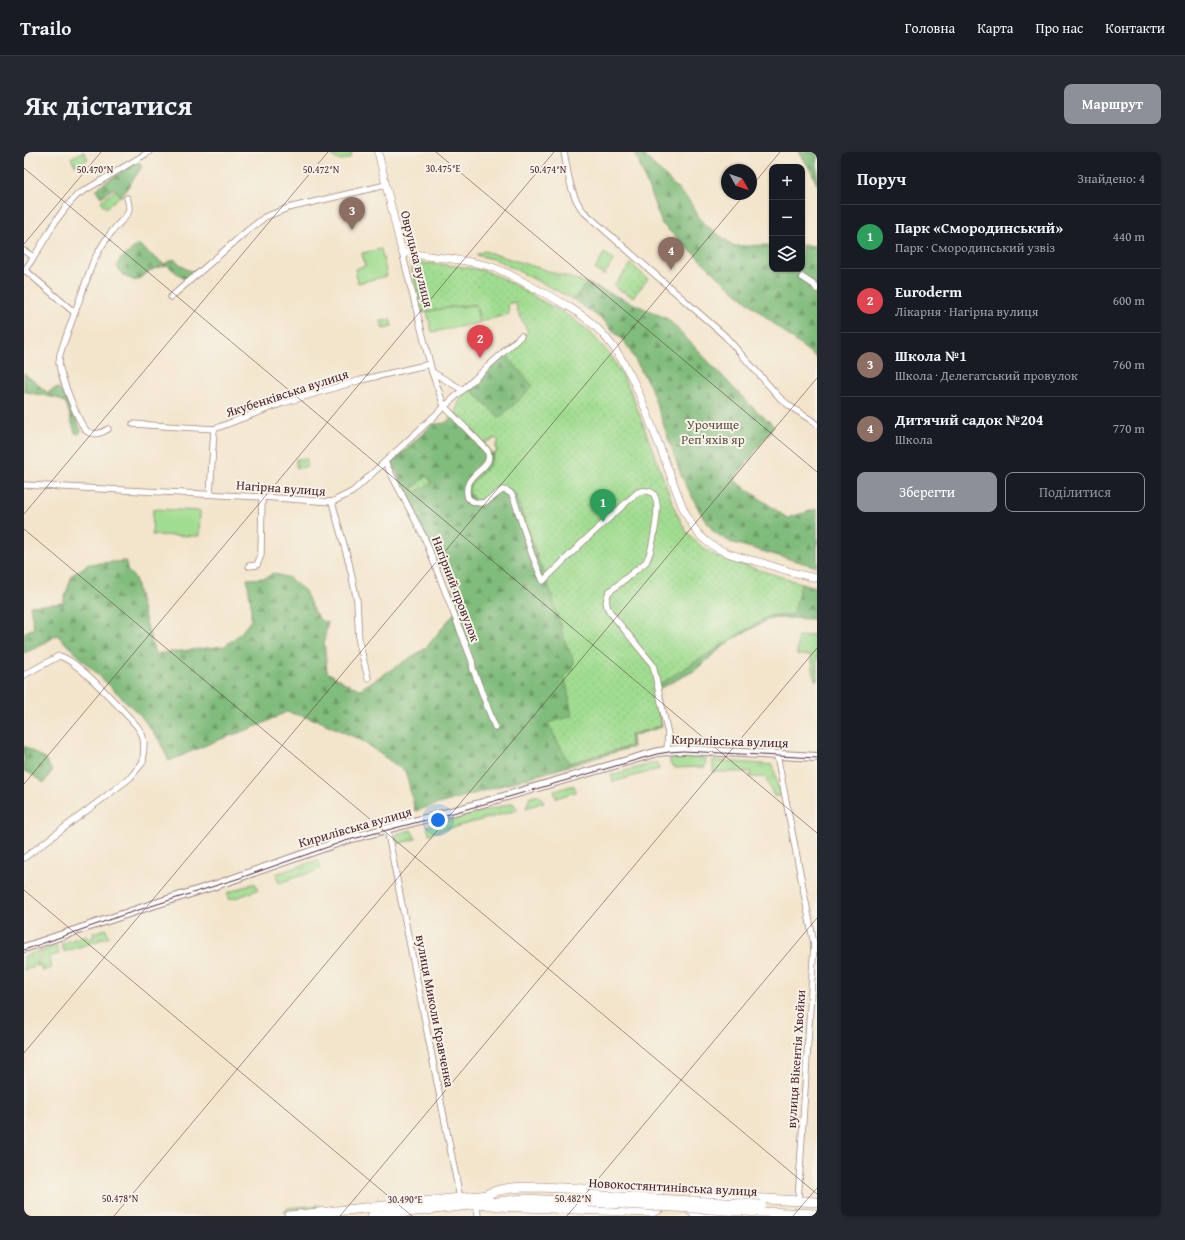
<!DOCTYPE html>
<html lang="uk">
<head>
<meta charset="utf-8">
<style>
  :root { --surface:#171b24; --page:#242831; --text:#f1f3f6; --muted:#9ea1a6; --line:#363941; --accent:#8c9099 }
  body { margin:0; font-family:"Gentium Book Plus",serif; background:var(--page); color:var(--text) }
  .controls { position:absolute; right:12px; top:12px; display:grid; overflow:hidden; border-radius:8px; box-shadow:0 1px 3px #0004 }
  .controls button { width:36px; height:36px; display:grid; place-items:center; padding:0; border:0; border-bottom:1px solid var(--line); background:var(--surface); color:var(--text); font:20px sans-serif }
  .compass { position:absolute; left:697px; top:12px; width:36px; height:36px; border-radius:50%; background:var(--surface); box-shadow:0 1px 3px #0004; rotate:130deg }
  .you { position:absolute; left:414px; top:668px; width:14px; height:14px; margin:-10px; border:3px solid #fff; border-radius:50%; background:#1a73e8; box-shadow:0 0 0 6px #1a73e833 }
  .badge { display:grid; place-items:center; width:26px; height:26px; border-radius:50%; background:var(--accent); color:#fff; font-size:13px; font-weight:700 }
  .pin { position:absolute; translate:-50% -33px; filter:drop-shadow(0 1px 2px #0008) }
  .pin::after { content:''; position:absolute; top:21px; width:14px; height:12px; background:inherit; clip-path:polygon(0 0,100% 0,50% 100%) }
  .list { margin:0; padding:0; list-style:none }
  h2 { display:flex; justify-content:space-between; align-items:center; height:52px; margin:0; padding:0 16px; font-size:17px }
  h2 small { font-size:13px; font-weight:400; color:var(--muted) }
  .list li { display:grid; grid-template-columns:26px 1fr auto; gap:12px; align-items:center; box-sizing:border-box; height:64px; padding:0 16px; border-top:1px solid var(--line) }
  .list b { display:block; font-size:15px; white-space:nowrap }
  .list p { margin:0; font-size:13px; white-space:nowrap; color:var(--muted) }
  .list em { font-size:13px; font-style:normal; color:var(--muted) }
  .actions { display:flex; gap:8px; padding:12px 16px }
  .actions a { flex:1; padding:9px 0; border:1px solid var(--accent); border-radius:8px; text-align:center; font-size:14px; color:var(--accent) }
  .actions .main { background:var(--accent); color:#fff }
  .icon { flex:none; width:22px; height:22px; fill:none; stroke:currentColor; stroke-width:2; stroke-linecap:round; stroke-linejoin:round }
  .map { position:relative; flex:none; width:793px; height:1064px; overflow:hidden; border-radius:8px }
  header { display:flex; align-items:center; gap:24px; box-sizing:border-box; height:56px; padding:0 20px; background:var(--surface); border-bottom:1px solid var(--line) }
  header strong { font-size:19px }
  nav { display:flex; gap:22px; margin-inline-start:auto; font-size:14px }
  .intro { display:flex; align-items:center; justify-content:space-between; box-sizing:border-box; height:96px; padding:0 24px }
  h1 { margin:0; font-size:28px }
  .button { padding:10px 18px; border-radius:8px; background:var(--accent); color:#fff; font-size:14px; font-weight:700 }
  main { display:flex; gap:24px; padding:0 24px }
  aside { flex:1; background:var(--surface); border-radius:8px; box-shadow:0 1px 3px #0004 }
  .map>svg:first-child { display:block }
  .grass { fill:url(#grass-tufts); stroke:#767e5e }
  .forest { fill:url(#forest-firs); stroke:#656e53; fill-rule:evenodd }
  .park { fill:url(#park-dots); stroke:#767e5e }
  .pitch { fill:#a1dd91; stroke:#767e5e }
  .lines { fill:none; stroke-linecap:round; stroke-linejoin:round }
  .minor-casing { stroke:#9e827c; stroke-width:7 }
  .tertiary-casing { stroke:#9e827c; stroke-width:8 }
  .secondary-casing { stroke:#9e827c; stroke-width:10 }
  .primary-casing { stroke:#9e827c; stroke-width:10 }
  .minor { stroke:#fff; stroke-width:5.5 }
  .tertiary { stroke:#fff; stroke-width:7 }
  .secondary { stroke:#fff; stroke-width:8 }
  .primary { stroke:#fff; stroke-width:9 }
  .tram { stroke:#4a1f2b; stroke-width:1 }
  .primary-bridge-casing { stroke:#9e827c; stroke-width:10; stroke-linecap:butt }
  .primary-bridge { stroke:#fff; stroke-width:9 }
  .ticks { fill:none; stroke:#4a1f2b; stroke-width:1; stroke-opacity:0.45 }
  .labels { text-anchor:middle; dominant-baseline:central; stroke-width:4; stroke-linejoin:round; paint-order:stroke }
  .street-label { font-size:13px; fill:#4a1f2b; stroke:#f7f3e8 }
  .park-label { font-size:13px; fill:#604e44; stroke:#f7f3e8 }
  .ticks-label { font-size:10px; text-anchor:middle; fill:#4a1f2b; stroke:#f7f3e8; stroke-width:4; stroke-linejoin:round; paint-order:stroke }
</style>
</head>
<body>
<header>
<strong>Trailo</strong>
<nav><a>Головна</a><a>Карта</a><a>Про нас</a><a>Контакти</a></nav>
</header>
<div class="intro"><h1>Як дістатися</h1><a class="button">Маршрут</a></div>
<main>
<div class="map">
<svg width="793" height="1064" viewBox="0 0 793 1064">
  <defs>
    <pattern id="grass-tufts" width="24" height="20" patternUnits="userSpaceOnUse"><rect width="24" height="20" fill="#a1dd91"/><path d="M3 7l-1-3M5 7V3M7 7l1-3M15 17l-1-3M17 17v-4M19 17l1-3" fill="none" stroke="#8cbd7d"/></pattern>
    <pattern id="forest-firs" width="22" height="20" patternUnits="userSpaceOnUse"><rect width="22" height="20" fill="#80bc7b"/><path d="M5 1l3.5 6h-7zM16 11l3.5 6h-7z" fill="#6b9865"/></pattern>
    <pattern id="park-dots" width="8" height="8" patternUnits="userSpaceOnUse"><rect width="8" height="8" fill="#a1dd91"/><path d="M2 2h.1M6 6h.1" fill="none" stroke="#8cbd7d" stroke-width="1.8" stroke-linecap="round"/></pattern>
  </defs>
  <rect width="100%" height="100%" fill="#f7f3e8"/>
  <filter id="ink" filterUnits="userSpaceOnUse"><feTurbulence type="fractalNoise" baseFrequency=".025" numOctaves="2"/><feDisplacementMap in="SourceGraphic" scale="8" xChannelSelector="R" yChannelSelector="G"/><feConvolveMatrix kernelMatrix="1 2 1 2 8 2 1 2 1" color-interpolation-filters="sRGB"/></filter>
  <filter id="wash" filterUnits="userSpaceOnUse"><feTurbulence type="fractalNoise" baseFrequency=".012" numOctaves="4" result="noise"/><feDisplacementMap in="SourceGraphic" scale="16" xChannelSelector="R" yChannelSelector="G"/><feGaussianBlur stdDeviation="0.9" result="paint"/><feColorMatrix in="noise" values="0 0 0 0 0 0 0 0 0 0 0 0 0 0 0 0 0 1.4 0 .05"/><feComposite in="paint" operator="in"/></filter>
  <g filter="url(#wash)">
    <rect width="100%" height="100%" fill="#f3e5cc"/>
    <g class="grass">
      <polygon points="460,99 563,131 549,147 473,108 452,103"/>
      <polygon points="646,604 682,606 681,615 651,616 646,612"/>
      <polygon points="689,608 749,613 756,644 750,644 741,625 726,625 727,620 689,620"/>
      <polygon points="633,610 635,617 589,630 587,623"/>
      <polygon points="550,633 552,640 532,646 530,639"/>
      <polygon points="515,643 520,650 502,656 506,645"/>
      <polygon points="489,651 494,658 405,682 403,674"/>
      <polygon points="387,678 392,687 373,692 372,686 373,682"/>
      <polygon points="294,708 297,717 255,731 252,722"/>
      <polygon points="231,731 234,738 206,748 203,741"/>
      <polygon points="82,777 85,785 40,800 37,792 62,783 63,787 70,785 69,781"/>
      <polygon points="32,793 35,802 25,805 27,816 18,819 16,813 12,814 21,797"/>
      <polygon points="18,798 9,815 0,818 0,804"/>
      <polygon points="295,1053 299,1057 260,1060 264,1056"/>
    </g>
    <g class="forest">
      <polygon points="611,0 617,0 664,47 679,71 707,92 711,94 748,93 748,117 778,117 778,93 793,94 793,206 761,181 699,129 638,72"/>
      <polygon points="775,0 793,0 793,33 788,20"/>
      <polygon points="113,10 117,13 117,16 97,45 90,36 77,45 72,38 78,32"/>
      <path d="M 114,92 L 130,105 L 140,112 L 150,107 L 162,117 L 168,119 L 178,115 L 166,125 L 160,127 L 143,113 C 128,116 123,121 112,129 C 103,126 96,122 93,114 L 95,109 Z"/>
      <polygon points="563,131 644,167 726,253 750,274 710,328 763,366 793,357 793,414 790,414 706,390 690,380 676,360 657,323 626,234 602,192 579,168 549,147"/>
      <path d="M 508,177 L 661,399 L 732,420 L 793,435 L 793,467 L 747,466 L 707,488 L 670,519 L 632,538 L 638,575 L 608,584 L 609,595 L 391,659 L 382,620 L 335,587 L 293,568 L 262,560 L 236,573 L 189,590 L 145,609 L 135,588 L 117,564 L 33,483 L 16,494 L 0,501 L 0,481 L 10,476 L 6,454 L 39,451 L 48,423 L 65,412 L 102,409 L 103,418 L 111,426 L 117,452 L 131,502 L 201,494 L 217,481 L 227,468 L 227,452 L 223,427 L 242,426 L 249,421 L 265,426 L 281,439 L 289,458 L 297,469 L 304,470 L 300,489 L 303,520 L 323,532 L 336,537 L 402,496 L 435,455 L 424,423 L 409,401 L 368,310 L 409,272 L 421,271 L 432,262 L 442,239 L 448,231 ZM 472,286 L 475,288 L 472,294 L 473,300 L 469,302 L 460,291 Z"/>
      <path d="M 0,221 L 24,241 L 29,237 L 35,236 C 46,250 51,263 57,279 L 55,282 L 51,281 L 42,251 L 33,246 L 6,241 L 0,239 Z"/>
      <polygon points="0,594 21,607 28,619 20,631 4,620 0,619"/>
    </g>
    <g class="park">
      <polygon points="58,0 60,0 64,7 51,14 47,6"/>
      <path d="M 308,0 L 328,0 L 326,6 C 318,8 310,11 308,0 Z"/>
      <polygon points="91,38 96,44 82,56 77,49"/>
      <path d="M 391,112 C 400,109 454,116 464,120 C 477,125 488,132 500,138 L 500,139 L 545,164 L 565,179 L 588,205 L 606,238 L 652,360 L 662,379 L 679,396 L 694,405 L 777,431 L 769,463 L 745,464 L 629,536 L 637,574 L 606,583 L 607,594 L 545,611 L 524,571 L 548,564 L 541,524 L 547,519 L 550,510 L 540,487 L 525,434 L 520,424 L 492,343 L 487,339 L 478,335 C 470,341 455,357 447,343 C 445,340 445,337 446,334 C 450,326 460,321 465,313 C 468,309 468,303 473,300 L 472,294 L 475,288 L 472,286 L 460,291 L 435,265 L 431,260 L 439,241 L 445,236 L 476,266 L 509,234 L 480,201 L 504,180 L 494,160 L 491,150 L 484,152 L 485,162 L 456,170 L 452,152 L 421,156 L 398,161 L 388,118 L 388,115 Z"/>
      <polygon points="607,112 624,127 609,145 592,136 590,133"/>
      <polygon points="366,167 368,175 359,177 357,169"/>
      <polygon points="272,307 283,307 283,315 272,316"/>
      <polygon points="403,324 408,331 391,340 389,337"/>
      <polygon points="793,482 793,528 791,528 787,503 773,503 774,485"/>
    </g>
    <g class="pitch">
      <polygon points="357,97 363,124 334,131 331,117 341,114 338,101"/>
      <polygon points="580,101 590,107 580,123 571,118"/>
      <polygon points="452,153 455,171 408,180 403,160 421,156"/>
      <polygon points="129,357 176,359 175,384 128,383"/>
    </g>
  </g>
  <g filter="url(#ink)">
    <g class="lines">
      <defs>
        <g id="minor">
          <path d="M 540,0 C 544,20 546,44 560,60 L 701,184 L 756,246 L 767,255 L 787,268 L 793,273"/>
          <polyline points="0,99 10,105"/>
          <path d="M 378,100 L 408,220 L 420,254 L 463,298 C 473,318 436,320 444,346 C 458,358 467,346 478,338 C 484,338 488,341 490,347 L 508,403 L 519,429 L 562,387 L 614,340 C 639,332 633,363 631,376 C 629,388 628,400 622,410 L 585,440 C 581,447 581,453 586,460 L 629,513 L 644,582 L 643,599"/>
          <polyline points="1,118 51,161"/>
          <polyline points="0,119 10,105 33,67 43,54 53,43 125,0"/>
          <polyline points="778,125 790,133 793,137"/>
          <polyline points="147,145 223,79 241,65 264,56 362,33"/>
          <polyline points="408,220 439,238"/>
          <polyline points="109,272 190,277 259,251 279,245 337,228 406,212"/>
          <path d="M 84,277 C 78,281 71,284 64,280 C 55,274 36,222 35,211 C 35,206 36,201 38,196 L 69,110 C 75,98 82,86 91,76 C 95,71 101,66 104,61 C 106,56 105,51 103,46"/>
          <polyline points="361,310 401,387 448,509 449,517 471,575"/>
          <polyline points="0,333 238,345 308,350 328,340 339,330 497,184"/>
          <polyline points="186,342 190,277"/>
          <polyline points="308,350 325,411 333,449 335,490 344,526"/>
          <polyline points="225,414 233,413 237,403 238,345"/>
          <path d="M 0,523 L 35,504 C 53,507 98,558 113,574 L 118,582 L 120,591 L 119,610 L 106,626 L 0,706"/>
          <polyline points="753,603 790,792 774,1049"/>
          <polyline points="363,677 436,1046"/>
          <polyline points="453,1053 454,1064"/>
        </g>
        <path id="tertiary" d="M 354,0 L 378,100 C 408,106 439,106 468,115 C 484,120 499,130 514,138 C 534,148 555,159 572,175 C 602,204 616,242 630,280 C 640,305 649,331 659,356 C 665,368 671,380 682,389 C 698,402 720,406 739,411 C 757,417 775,423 793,426"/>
        <polyline id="secondary" points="0,796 125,754 195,732 321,688 438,657 634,600 652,598 663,598 793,605"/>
        <g id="primary">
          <path d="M 460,1044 C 476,1035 496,1035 515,1035 L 628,1040 L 634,1042 C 640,1051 637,1059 626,1060 L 475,1054 L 462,1052"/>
          <polyline points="737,1060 793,1062"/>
          <polyline points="265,1064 465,1043"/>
          <polyline points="348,1064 500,1047 561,1050"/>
          <polyline points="704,1064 671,1062 666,1058 666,1050 672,1043 793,1050"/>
        </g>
      </defs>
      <use href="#minor" class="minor-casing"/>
      <use href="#tertiary" class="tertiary-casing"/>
      <use href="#secondary" class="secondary-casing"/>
      <use href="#primary" class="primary-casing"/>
      <use href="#minor" class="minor"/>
      <use href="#tertiary" class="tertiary"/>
      <use href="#secondary" class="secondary"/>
      <use href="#primary" class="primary"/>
      <polyline class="tram" points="0,798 102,762 216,726 321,689 429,661 633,602 645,600 659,599 793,606"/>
      <defs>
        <g id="primary-bridge">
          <polyline points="562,1043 737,1053"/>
          <polyline points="563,1050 737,1060"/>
        </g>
      </defs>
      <use href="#primary-bridge" class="primary-bridge-casing"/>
      <use href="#primary-bridge" class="primary-bridge"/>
    </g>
  </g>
  <path class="ticks" d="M 412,0 L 793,320M 0,16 L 793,681M 727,35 L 756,0M 0,92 L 77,0M 0,362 L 304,0M 0,377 L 793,1042M 0,632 L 530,0M 0,738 L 388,1064M 0,901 L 721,42M 90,1064 L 793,226M 316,1064 L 793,496M 543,1064 L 793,766M 769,1064 L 793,1036"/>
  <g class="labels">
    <g class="street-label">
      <text transform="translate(393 107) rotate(76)">Овруцька вулиця</text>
      <text transform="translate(263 241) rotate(-18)">Якубенківська вулиця</text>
      <text transform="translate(257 336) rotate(4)">Нагірна вулиця</text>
      <text transform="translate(432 437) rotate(69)">Нагірний провулок</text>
      <text transform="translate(706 589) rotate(2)">Кирилівська вулиця</text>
      <text transform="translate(331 675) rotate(-16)">Кирилівська вулиця</text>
      <text transform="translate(411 859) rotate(79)">вулиця Миколи Кравченка</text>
      <text transform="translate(772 907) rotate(-86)">вулиця Вікентія Хвойки</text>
      <text transform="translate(649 1035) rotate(3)">Новокостянтинівська вулиця</text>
    </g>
    <g class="park-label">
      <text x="689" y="272">Урочище<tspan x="689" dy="15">Реп'яхів яр</tspan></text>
    </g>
  </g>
  <g class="ticks-label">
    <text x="419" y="20">30.475°E</text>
    <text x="71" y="21">50.470°N</text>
    <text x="297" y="21">50.472°N</text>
    <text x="524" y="21">50.474°N</text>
    <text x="96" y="1050">50.478°N</text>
    <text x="549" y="1050">50.482°N</text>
    <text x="381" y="1051">30.490°E</text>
  </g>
</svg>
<div class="controls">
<button>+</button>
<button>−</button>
<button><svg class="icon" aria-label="layers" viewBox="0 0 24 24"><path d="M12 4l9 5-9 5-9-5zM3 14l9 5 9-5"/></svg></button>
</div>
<svg class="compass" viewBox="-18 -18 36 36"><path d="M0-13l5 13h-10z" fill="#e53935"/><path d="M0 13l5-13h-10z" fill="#9ea1a6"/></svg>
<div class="you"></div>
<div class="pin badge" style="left:579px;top:370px;background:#2e9e5b">1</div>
<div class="pin badge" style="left:456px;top:206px;background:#e0444e">2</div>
<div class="pin badge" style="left:328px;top:78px;background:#8d6e63">3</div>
<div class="pin badge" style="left:647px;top:118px;background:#8d6e63">4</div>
</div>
<aside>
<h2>Поруч<small>Знайдено: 4</small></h2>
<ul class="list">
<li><span class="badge" style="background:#2e9e5b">1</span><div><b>Парк «Смородинський»</b><p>Парк · Смородинський узвіз</p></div><em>440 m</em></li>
<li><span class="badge" style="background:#e0444e">2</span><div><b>Euroderm</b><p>Лікарня · Нагірна вулиця</p></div><em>600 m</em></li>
<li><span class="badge" style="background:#8d6e63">3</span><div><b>Школа №1</b><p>Школа · Делегатський провулок</p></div><em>760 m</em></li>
<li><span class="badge" style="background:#8d6e63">4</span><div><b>Дитячий садок №204</b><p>Школа</p></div><em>770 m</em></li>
</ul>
<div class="actions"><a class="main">Зберегти</a><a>Поділитися</a></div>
</aside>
</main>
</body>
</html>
